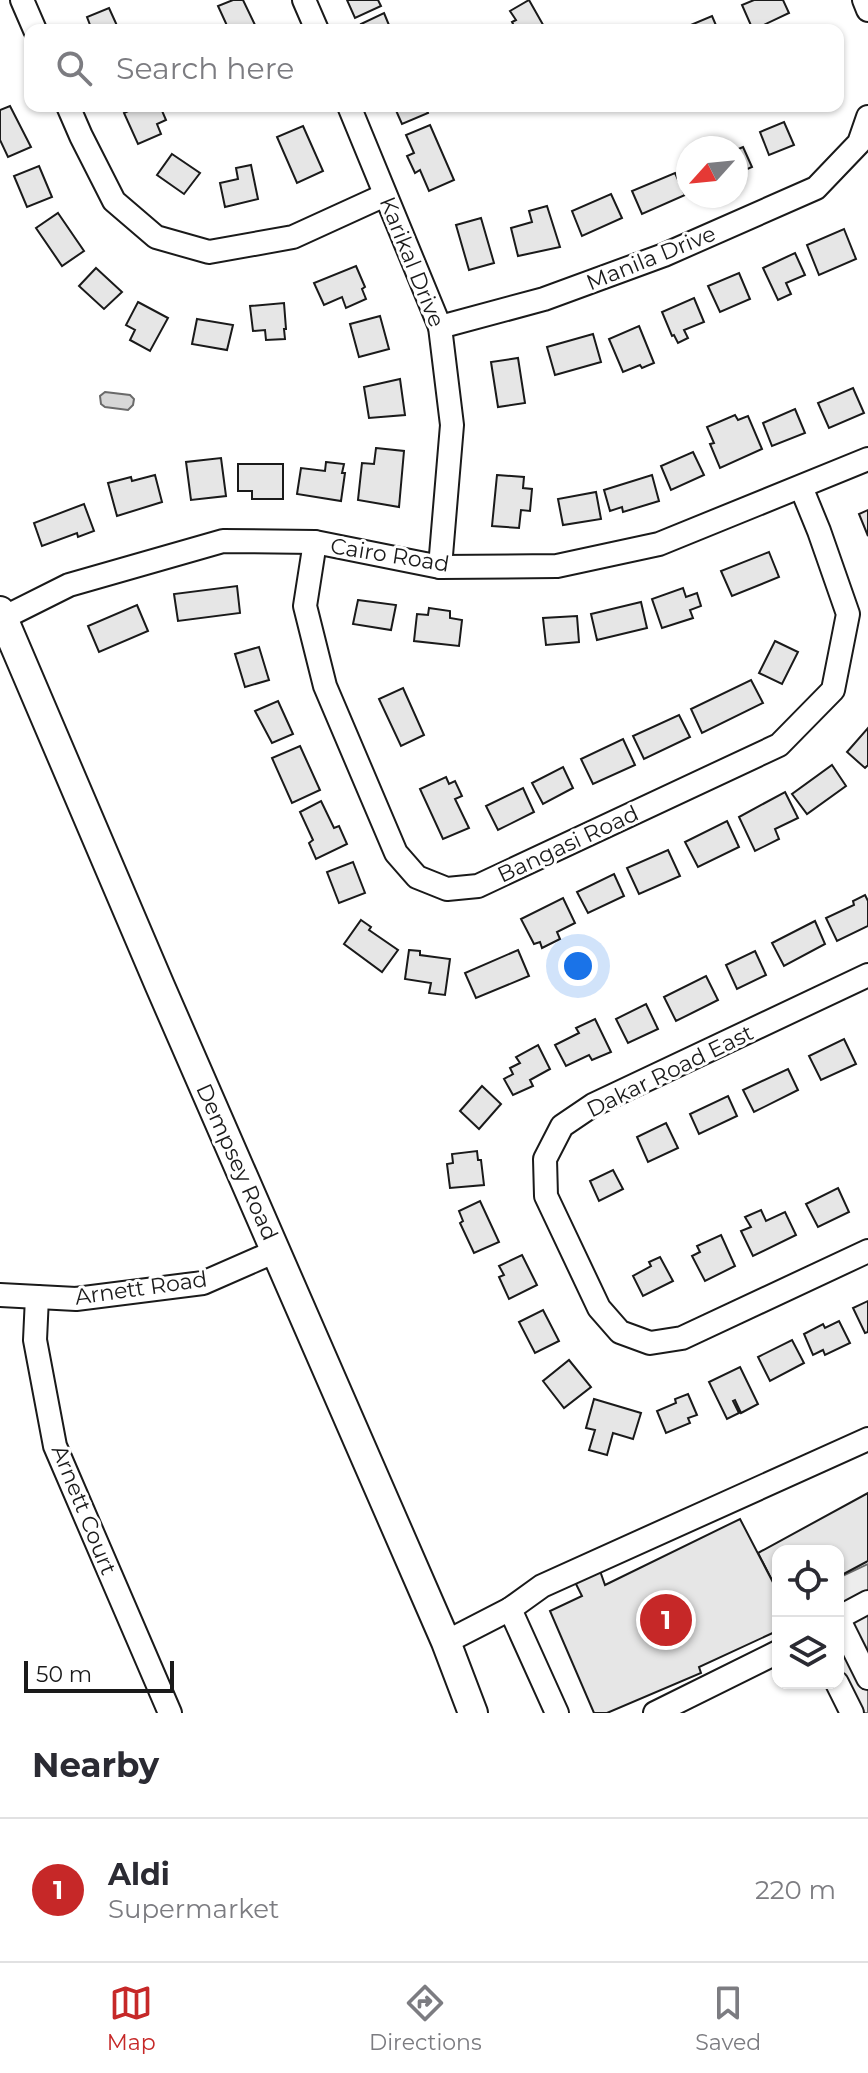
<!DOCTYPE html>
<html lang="en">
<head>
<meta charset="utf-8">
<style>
  :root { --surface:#fff; --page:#f2f2f3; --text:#2b2b33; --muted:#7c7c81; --line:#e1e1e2; --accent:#c62828 }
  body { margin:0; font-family:Montserrat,sans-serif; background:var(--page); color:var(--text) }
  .controls { position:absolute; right:24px; bottom:24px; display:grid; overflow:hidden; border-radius:16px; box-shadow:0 2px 6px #0004 }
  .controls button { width:72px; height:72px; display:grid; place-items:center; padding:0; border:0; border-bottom:2px solid var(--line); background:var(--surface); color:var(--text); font:40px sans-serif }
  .compass { position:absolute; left:676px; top:136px; width:72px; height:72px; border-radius:50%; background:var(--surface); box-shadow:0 2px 6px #0004; rotate:243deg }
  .scale { position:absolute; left:24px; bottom:20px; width:150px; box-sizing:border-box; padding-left:8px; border:4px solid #1a1a1a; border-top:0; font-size:22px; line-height:28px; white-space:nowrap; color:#1a1a1a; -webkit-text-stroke:6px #fff; paint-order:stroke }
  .you { position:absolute; left:578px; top:966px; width:28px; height:28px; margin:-20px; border:6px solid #fff; border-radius:50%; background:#1a73e8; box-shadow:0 0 0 12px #1a73e833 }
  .badge { display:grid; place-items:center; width:52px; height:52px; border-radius:50%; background:var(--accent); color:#fff; font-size:26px; font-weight:700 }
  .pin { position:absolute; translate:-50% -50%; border:4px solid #fff; box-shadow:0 2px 8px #0006 }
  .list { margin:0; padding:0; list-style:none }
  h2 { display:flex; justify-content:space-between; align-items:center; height:104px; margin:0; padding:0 32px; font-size:34px }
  h2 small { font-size:26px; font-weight:400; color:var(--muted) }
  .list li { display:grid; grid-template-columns:52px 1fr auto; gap:24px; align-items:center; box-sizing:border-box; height:144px; padding:0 32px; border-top:2px solid var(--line) }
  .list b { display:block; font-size:30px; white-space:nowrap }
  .list p { margin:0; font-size:26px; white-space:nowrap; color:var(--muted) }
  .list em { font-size:26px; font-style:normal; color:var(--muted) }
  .icon { flex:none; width:44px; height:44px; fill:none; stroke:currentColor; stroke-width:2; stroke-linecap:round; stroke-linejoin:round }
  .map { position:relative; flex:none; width:868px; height:1713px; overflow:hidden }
  .search { position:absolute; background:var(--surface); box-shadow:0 2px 6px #0004; left:24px; right:24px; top:24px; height:88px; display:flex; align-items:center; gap:20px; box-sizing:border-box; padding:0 28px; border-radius:16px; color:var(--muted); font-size:30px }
  .sheet { height:248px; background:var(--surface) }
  nav { display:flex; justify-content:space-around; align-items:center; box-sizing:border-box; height:112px; border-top:2px solid var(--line); background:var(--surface); font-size:22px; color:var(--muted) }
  nav a { display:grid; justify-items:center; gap:4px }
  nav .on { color:var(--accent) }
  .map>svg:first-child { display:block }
  .built { fill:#ededed; stroke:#6a6a6a; stroke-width:2 }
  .water { fill:#d7d7d7; stroke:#6a6a6a; stroke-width:2 }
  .building { fill:#e6e6e6; stroke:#1a1a1a; stroke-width:2 }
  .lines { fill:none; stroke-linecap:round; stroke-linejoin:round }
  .minor-casing { stroke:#1a1a1a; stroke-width:26 }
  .major-casing { stroke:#1a1a1a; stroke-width:32 }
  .minor { stroke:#fff; stroke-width:22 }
  .major { stroke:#fff; stroke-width:28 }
  .labels { text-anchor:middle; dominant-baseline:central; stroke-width:6; stroke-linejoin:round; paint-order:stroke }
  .street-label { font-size:22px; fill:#1a1a1a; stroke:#fff }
</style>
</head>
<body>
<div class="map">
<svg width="868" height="1713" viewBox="0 0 868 1713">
  <rect width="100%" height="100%" fill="#fff"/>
  <polygon class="built" points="868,1564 868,1713 860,1713 838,1667 838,1578"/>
  <polygon class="water" points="105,392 130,395 134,399 133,405 128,410 105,407 101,404 100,396"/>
  <g class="building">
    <polygon points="233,0 243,0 256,27 250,30 229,30 218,6"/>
    <polygon points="347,0 378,0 381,6 355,18"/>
    <polygon points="529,0 546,30 516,30 512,22 516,20 510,11"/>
    <polygon points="754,0 783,0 789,13 753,30 742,5"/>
    <polygon points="109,8 119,30 92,30 87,17"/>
    <polygon points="384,13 391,30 364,30 361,24"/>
    <polygon points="712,16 718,30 679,30"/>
    <polygon points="10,106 31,147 8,157 0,140 0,110"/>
    <polygon points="139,106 160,106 166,120 157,124 161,134 138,144 124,113"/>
    <polygon points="394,106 425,106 428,113 402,124"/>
    <polygon points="784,122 794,145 769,155 760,132"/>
    <polygon points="430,125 454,180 429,191 420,170 415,173 407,156 414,153 406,135"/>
    <polygon points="303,126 323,171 297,183 277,137"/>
    <polygon points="743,147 752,167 736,174 736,150"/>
    <polygon points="172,154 200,173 184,194 157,175"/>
    <polygon points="251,165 258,199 225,207 220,183 238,179 236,168"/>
    <polygon points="39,166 52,197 27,207 14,176"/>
    <polygon points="675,173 685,195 642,214 632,191"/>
    <polygon points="611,194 622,218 582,236 572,211"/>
    <polygon points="547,206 560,247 518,256 511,228 532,222 529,211"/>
    <polygon points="58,213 84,251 62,266 36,228"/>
    <polygon points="481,218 494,263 469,270 456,225"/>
    <polygon points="844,229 856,259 819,275 807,245"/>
    <polygon points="795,253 805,275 786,283 791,294 778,300 763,268"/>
    <polygon points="356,266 365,287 362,289 366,299 346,308 342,297 324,305 314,283"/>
    <polygon points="96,268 122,292 104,309 79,286"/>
    <polygon points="739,273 750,299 720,312 708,286"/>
    <polygon points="694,298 704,322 684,330 688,338 678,343 674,335 672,336 662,312"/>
    <polygon points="138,302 168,318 150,351 130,340 135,330 126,325"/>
    <polygon points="284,303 286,329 284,329 285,339 266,340 265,330 253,331 250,306"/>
    <polygon points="380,316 389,349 359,357 350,324"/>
    <polygon points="197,319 233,325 227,350 192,344"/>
    <polygon points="639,326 654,363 642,368 640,365 623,372 609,339"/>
    <polygon points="593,334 601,362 555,375 547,347"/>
    <polygon points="518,358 525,403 498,407 491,362"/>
    <polygon points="400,379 405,415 369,418 364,387"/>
    <polygon points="853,388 864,413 829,428 818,403"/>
    <polygon points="795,409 805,433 772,446 763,423"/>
    <polygon points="735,415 738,420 748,416 762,449 720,468 710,444 714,443 707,427"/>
    <polygon points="376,448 404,451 399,507 358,500 362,463 374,464"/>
    <polygon points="693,452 704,475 671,490 661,466"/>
    <polygon points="221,458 226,496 191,500 186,462"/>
    <polygon points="326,462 344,464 342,473 345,473 341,501 297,494 301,468 325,471"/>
    <polygon points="238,464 283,464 283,499 252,499 252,491 238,491"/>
    <polygon points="155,475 162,502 117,516 108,483 131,477 132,481"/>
    <polygon points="497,475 524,477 523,488 532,489 530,511 521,510 519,528 492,526"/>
    <polygon points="652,475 659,501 623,512 622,507 610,511 604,490"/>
    <polygon points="596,492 601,519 563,525 558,499"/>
    <polygon points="84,504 94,531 78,537 77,533 42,546 34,523"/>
    <polygon points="868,510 868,536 859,514"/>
    <polygon points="769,552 779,577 732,596 721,571"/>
    <polygon points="237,586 240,613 178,621 174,594"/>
    <polygon points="683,588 686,597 697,593 701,606 690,610 693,618 662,628 652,599"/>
    <polygon points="358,600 396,605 391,630 353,624"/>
    <polygon points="641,602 647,628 597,640 591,614"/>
    <polygon points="137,605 148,631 99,652 88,626"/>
    <polygon points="429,608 450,611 450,618 462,620 459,646 414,641 417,614 428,615"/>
    <polygon points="577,616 579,642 546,645 543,618"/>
    <polygon points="775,641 798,652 782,684 759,673"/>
    <polygon points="259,647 269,680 245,687 235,654"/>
    <polygon points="751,680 763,703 702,733 691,709"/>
    <polygon points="403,688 424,735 401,746 379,699"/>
    <polygon points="278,701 293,734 272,743 255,711"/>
    <polygon points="679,715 690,737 644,759 633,736"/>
    <polygon points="868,728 868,765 865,768 847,752"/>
    <polygon points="623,739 635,765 593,784 581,759"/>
    <polygon points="300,746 320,790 292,803 272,758"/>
    <polygon points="832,765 846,786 807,814 792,794"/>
    <polygon points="563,767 573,788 543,804 532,783"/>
    <polygon points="446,777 449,784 455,781 462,796 455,799 469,828 443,839 420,789"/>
    <polygon points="523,788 534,812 498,830 486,806"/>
    <polygon points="785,792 798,818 775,829 779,839 755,851 739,817"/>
    <polygon points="321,801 334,828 339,826 347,844 316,859 309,843 313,840 300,812"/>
    <polygon points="727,821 739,847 698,867 685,842"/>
    <polygon points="668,850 680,876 639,894 627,868"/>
    <polygon points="353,862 365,893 339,903 327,872"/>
    <polygon points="614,874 624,896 588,913 577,892"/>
    <polygon points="865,895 868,901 868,926 837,941 826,918 854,905 853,901"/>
    <polygon points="563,898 575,923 557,932 560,939 542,948 540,942 534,944 521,919"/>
    <polygon points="361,920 371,927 369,930 398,950 382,972 344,944"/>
    <polygon points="815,921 825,944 784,966 772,943"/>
    <polygon points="409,950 420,951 420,955 450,959 445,995 429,993 431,983 405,979"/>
    <polygon points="518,950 529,976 476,998 465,973"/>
    <polygon points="755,951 766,975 737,989 726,965"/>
    <polygon points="706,976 718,1000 676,1021 664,997"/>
    <polygon points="646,1004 658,1029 628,1043 616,1019"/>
    <polygon points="595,1019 611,1052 592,1060 589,1055 566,1066 555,1045 579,1033 576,1028"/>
    <polygon points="844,1039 856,1064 821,1080 809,1056"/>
    <polygon points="538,1045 550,1069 530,1080 533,1086 513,1095 504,1079 513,1074 510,1068 520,1063 516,1057"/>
    <polygon points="788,1069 798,1090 754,1112 743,1090"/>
    <polygon points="482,1086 501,1104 479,1129 460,1111"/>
    <polygon points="728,1096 737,1116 699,1134 690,1114"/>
    <polygon points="666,1123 678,1148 648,1162 637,1137"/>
    <polygon points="477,1151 478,1160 481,1160 484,1185 450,1188 447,1164 453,1163 452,1154"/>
    <polygon points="613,1170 623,1189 599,1201 590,1181"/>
    <polygon points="838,1188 849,1212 818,1227 806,1204"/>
    <polygon points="480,1201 499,1242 474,1253 460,1223 463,1221 459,1211"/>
    <polygon points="761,1210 766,1221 785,1212 796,1235 753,1256 741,1231 751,1227 745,1217"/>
    <polygon points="721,1235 735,1266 705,1281 692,1256 700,1252 697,1246"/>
    <polygon points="522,1255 537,1285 509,1299 499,1277 504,1275 499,1266"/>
    <polygon points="660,1257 673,1281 643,1296 633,1276 651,1266 649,1262"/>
    <polygon points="868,1301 868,1332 865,1333 853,1308"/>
    <polygon points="543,1310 559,1341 535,1353 519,1322"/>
    <polygon points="839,1321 850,1343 825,1355 823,1350 813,1355 804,1334 823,1324 825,1328"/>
    <polygon points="792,1340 804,1363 770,1381 758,1357"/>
    <polygon points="569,1360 591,1387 564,1408 543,1381"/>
    <polygon points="740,1367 758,1404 741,1413 735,1400 733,1401 739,1413 727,1419 709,1382"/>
    <polygon points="688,1394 697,1415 688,1418 690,1423 666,1433 657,1411 676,1403 675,1399"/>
    <polygon points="594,1399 641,1413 633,1439 613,1433 607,1455 589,1450 595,1430 586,1428"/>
    <polygon points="868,1493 868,1561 838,1577 838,1551 778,1551 778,1592 758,1553"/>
    <polygon points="740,1519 778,1592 777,1631 699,1667 701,1673 607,1713 594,1713 550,1611 582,1596 573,1578 599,1568 605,1585"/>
  </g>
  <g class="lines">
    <defs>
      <g id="minor">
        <polyline points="22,0 35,30"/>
        <polyline points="304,0 317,30"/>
        <polyline points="864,0 868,10"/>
        <polyline points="68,106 81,136 114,201 156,237 209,252 293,237 385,195"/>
        <polyline points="349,106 440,327 452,425 440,567"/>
        <polyline points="440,327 544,299 664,255 816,188 859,143 868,117"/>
        <polyline points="315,542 305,606 325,686 396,853 417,877 447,889 478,886 779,745 833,690 848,614 819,531 801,487"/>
        <polyline points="3,618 69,585 223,541 315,542 440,567 557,566 659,544 868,459"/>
        <polyline points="868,975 593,1105 562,1126 545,1159 546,1196 599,1308 620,1332 650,1343 682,1338 868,1251"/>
        <polyline points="0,1295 76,1299 203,1283 276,1251"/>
        <polyline points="37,1297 35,1340 55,1446 170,1713"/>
        <polyline points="838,1618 868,1678"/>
        <polyline points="838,1618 868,1602"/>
        <polyline points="446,1642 510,1609"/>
        <polyline points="837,1683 852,1713"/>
        <polyline points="557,1713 510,1609 542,1586 868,1439"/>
        <polyline points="655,1713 778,1652"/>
      </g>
      <polyline id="major" points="0,611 160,986 446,1642 473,1713"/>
    </defs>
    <use href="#minor" class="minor-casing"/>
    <use href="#major" class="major-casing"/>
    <use href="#minor" class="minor"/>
    <use href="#major" class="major"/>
  </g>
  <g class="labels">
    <g class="street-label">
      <text transform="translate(651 258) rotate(-22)">Manila Drive</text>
      <text transform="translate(412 262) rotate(68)">Karikal Drive</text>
      <text transform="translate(390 555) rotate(9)">Cairo Road</text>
      <text transform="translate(568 844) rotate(-25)">Bangasi Road</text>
      <text transform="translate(670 1071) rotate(-26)">Dakar Road East</text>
      <text transform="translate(237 1162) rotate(66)">Dempsey Road</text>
      <text transform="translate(141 1288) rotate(-8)">Arnett Road</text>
      <text transform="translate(84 1510) rotate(68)">Arnett Court</text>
    </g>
  </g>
</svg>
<div class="controls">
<button><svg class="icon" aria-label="locate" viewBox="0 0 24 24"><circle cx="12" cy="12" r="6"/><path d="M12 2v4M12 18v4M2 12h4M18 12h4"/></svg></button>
<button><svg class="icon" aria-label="layers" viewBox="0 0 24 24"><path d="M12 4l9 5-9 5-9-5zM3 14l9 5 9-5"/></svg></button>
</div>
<svg class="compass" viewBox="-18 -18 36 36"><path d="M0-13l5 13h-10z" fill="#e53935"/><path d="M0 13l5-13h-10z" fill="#7c7c81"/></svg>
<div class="scale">50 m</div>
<div class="you"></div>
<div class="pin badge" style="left:666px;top:1620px">1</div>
<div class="search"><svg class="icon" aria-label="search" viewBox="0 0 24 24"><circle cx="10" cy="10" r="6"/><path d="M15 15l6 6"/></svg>Search here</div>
</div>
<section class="sheet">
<h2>Nearby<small></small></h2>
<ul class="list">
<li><span class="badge">1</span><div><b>Aldi</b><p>Supermarket</p></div><em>220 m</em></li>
</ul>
</section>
<nav>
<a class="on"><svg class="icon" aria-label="map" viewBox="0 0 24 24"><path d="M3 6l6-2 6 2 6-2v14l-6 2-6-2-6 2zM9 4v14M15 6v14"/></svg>Map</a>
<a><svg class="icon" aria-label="directions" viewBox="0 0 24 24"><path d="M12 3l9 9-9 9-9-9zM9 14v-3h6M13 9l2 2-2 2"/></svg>Directions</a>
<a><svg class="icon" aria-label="saved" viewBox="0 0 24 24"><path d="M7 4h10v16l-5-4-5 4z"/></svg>Saved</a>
</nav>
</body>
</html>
